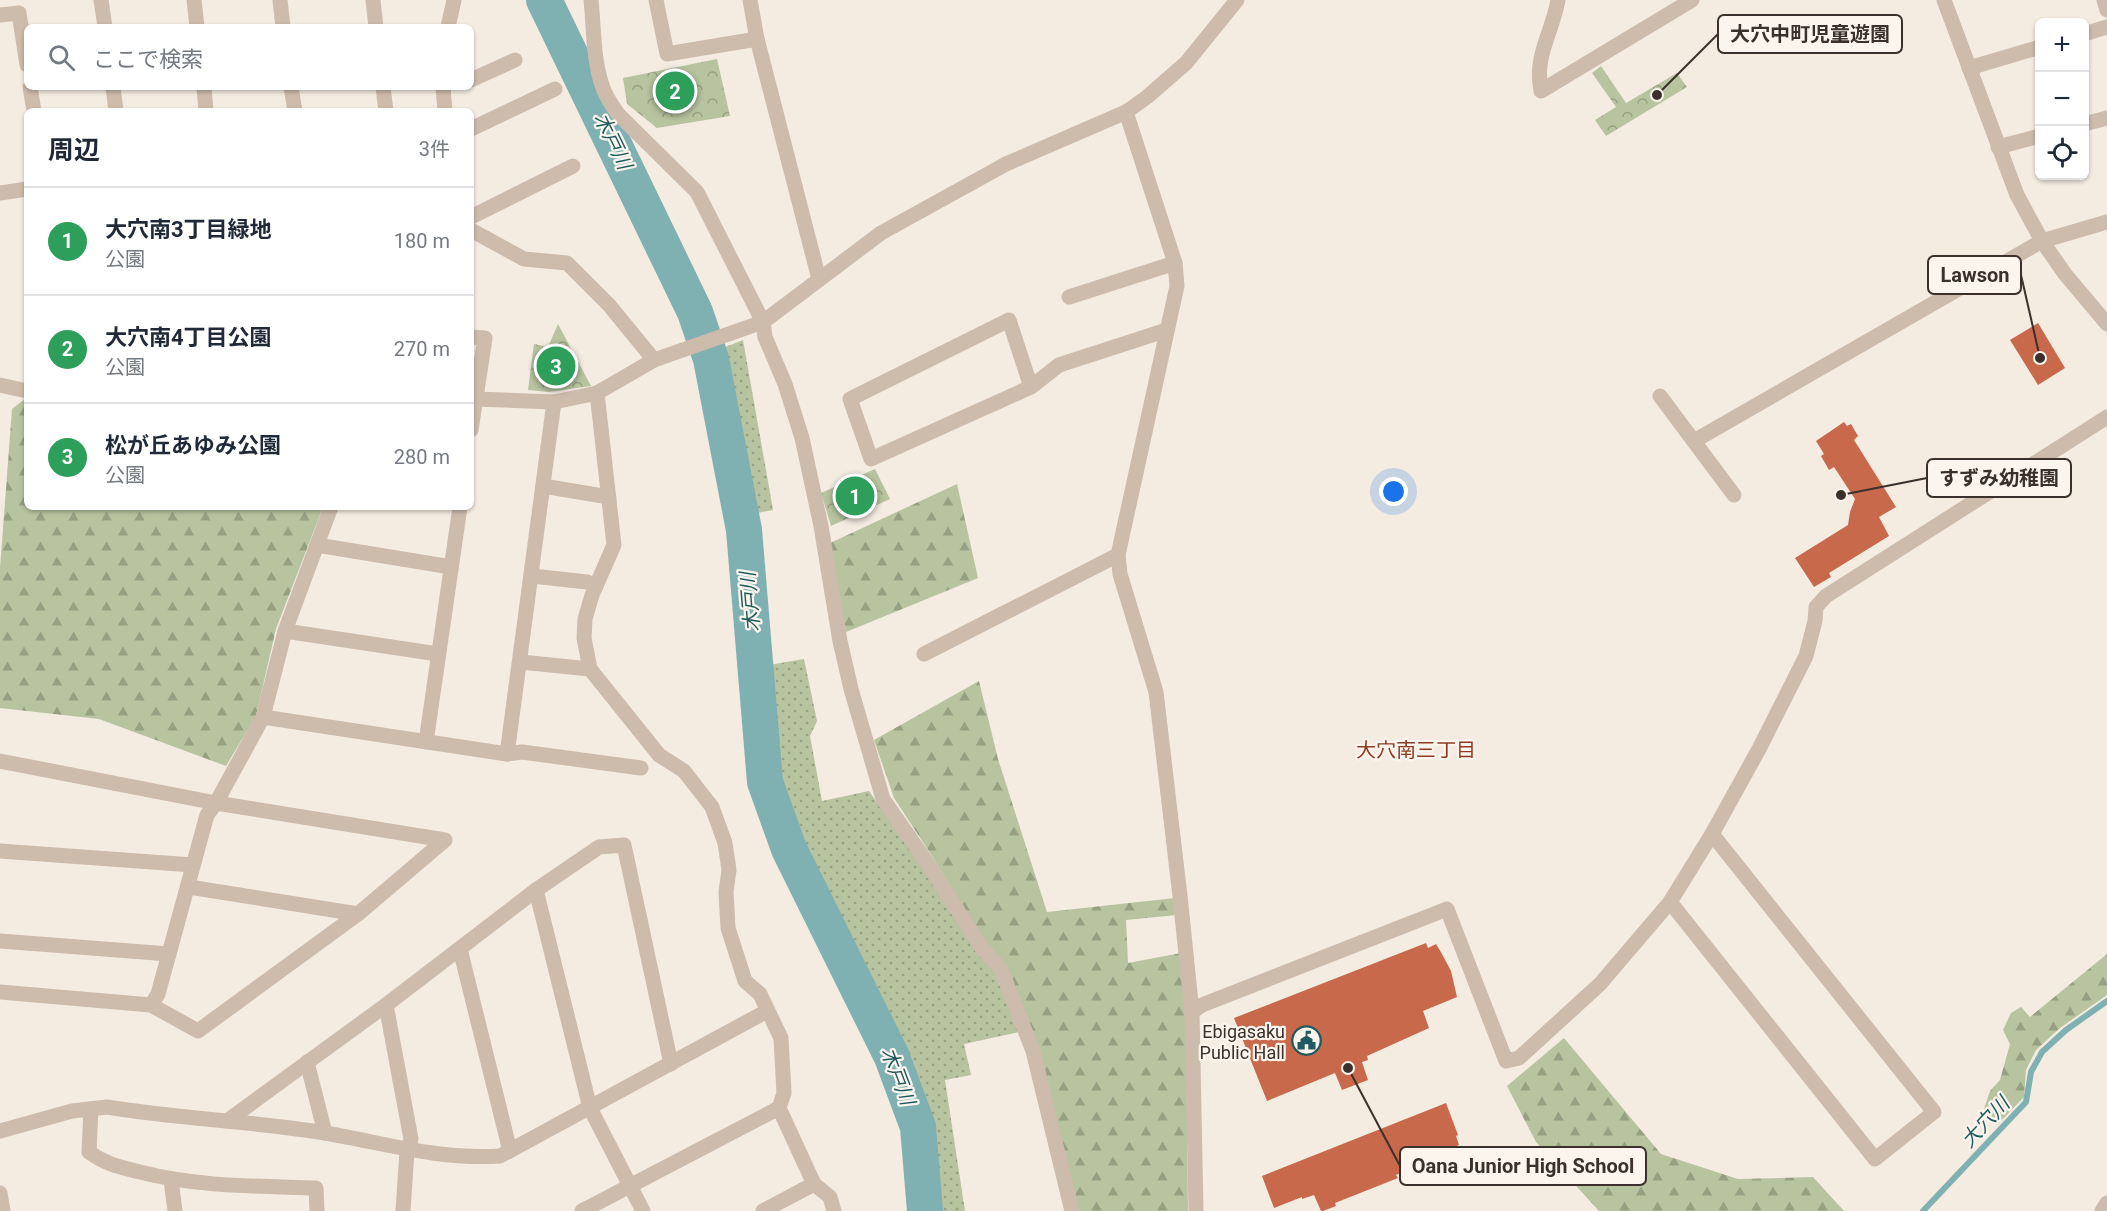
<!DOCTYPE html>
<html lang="ja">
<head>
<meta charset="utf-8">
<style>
  :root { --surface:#fff; --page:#f6f6f7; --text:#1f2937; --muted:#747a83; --line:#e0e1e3; --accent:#1f5a5e }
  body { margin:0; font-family:Roboto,"Noto Sans JP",sans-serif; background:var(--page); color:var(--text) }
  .controls { position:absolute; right:18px; top:18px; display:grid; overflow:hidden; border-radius:9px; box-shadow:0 2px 4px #0004 }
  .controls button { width:54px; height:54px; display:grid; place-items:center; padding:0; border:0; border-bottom:2px solid var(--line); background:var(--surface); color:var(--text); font:30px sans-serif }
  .you { position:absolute; left:1394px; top:492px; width:21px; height:21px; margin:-15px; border:4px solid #fff; border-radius:50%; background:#1a73e8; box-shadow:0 0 0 9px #1a73e833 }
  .badge { display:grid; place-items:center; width:39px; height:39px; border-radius:50%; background:var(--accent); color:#fff; font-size:20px; font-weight:700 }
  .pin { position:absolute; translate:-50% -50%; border:3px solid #fff; box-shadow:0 2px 6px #0006 }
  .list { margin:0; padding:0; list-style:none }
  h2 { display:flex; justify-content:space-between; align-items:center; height:78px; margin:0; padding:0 24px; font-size:26px }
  h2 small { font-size:20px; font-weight:400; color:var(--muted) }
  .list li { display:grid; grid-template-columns:39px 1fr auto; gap:18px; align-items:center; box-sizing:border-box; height:108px; padding:0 24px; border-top:2px solid var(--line) }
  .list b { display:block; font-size:22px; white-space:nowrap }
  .list p { margin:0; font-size:20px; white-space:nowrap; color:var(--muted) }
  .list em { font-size:20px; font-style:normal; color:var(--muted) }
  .icon { flex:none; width:33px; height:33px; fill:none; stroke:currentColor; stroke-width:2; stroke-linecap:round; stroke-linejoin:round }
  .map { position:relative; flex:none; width:2107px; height:1211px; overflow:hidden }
  .search { position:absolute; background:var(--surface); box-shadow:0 2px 4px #0004; left:24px; top:24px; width:450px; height:66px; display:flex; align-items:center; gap:15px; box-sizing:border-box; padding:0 21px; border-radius:9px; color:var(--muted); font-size:22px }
  .panel { position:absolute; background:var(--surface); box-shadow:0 2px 4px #0004; left:24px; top:108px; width:450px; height:402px; border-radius:9px }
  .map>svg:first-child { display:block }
  .grass { fill:url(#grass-dots) }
  .forest { fill:url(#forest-firs) }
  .park { fill:url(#park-crowns) }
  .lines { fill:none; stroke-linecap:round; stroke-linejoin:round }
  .stream { stroke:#7fb0b2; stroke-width:6 }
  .river { stroke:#7fb0b2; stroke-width:36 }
  .building { fill:#c8694b }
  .minor { stroke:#cdbbac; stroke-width:15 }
  .labels { text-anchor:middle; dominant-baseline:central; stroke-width:4.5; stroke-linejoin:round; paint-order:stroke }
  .poi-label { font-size:18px; fill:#3b302b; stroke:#fbf5ee; text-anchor:end }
  .water-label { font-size:20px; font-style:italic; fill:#1f5a5e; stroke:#fbf5ee }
  .neighbourhood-label { font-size:20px; fill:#8c3b22; stroke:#fbf5ee }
  .leader { fill:none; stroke:#3b302b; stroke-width:2 }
  .callout-dot { fill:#3b302b; stroke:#fbf5ee; stroke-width:2 }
  .callout { fill:#fbf5ee; stroke:#3b302b; stroke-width:2 }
  .callout-label { font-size:20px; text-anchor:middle; font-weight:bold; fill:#3b302b }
</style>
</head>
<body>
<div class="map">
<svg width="2107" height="1211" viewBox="0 0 2107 1211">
  <defs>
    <pattern id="grass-dots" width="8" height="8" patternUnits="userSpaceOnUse" patternTransform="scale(1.5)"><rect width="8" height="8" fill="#b8c4a0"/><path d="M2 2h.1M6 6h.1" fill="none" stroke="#97a083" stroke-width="1.8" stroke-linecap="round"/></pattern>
    <pattern id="forest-firs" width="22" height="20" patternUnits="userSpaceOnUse" patternTransform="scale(1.5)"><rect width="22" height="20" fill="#b8c4a0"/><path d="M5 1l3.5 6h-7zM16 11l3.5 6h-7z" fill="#97a083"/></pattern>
    <pattern id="park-crowns" width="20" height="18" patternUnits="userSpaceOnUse" patternTransform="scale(1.5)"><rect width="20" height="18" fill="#b8c4a0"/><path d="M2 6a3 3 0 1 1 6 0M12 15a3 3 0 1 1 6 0" fill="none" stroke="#97a083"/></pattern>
  </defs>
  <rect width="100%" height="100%" fill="#f4ebe1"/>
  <g class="grass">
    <polygon points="743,340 773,510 746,515 718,350"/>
    <polygon points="804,659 817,721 810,736 822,801 869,791 996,972 1019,1032 964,1044 971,1075 945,1080 965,1211 934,1211 930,1128 863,976 806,858 776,776 769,665"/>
  </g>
  <g class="forest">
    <polygon points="26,398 27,507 323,507 276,629 256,716 226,766 99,719 0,708 0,568 12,409"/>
    <polygon points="957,484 978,578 846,632 828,544"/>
    <polygon points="979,681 998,759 1047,912 1175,898 1177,915 1126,920 1128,963 1181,953 1186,1024 1188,1211 1079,1211 1038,1049 985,944 930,853 894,798 874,740"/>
    <polygon points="2107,954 2107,995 2060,1028 2036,1050 2026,1070 2024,1097 1997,1125 1990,1120 1984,1109 1990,1091 2000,1080 2010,1044 2003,1030 2011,1013 2021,1007 2030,1017"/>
    <polygon points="1564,1038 1661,1154 1738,1179 1813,1177 1844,1211 1599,1211 1536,1142 1507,1086"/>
  </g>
  <g class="park">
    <polygon points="717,59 730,116 657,128 627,104 623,78"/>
    <polygon points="1601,66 1626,103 1677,73 1687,87 1606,136 1595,120 1616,107 1592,73"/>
    <polygon points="558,324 591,386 549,392 528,390 534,344 548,347"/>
    <polygon points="875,469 890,499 831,526 821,493"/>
  </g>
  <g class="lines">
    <polyline class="stream" points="1923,1211 2026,1102 2031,1072 2042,1052 2066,1030 2107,1001"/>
    <polyline class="river" points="544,0 695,312 711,359 744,530 765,782 789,849 892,1057 918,1127 925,1211"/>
  </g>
  <g class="building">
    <polygon points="2038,323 2065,368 2038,385 2010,340"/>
    <polygon points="1844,422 1847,426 1851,424 1858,436 1854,440 1896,507 1879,517 1889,536 1829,573 1831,577 1814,587 1795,558 1848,525 1850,512 1855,499 1834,467 1829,470 1821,456 1824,454 1816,441"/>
    <polygon points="1426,943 1428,948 1436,944 1442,954 1451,971 1457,997 1423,1011 1429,1028 1367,1056 1368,1060 1362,1062 1368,1080 1342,1090 1335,1073 1267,1101 1234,1018"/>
    <polygon points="1446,1103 1458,1135 1456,1136 1459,1145 1421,1160 1422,1164 1396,1175 1398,1178 1335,1203 1336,1206 1323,1211 1321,1211 1314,1195 1302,1199 1302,1197 1274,1208 1262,1176"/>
  </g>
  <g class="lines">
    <g class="minor">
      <polyline points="101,0 105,27"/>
      <polyline points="194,0 197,27"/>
      <polyline points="280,0 283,27"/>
      <polyline points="373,0 376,27"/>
      <path d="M 591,0 C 594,28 593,59 602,85 C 605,96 612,105 618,114 L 697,192 L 763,322 L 765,337 L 785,384 L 802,438 L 821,526 L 840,641 L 851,689 L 883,799 L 924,858 L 982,948 L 1001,969 L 1033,1051 L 1072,1211"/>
      <polyline points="656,0 667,54 757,39"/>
      <polyline points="750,0 757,39 819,279"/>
      <path d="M 1558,0 C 1552,34 1534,55 1541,91 L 1692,0"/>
      <polyline points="1944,0 2017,195 2042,241 2065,274 2107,324"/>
      <polyline points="2104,0 2107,10"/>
      <polyline points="0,15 19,13 27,65"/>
      <polyline points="448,27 454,0"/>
      <polyline points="2084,34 2107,27"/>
      <polyline points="1969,68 2040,47"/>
      <polyline points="471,80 515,60"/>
      <polyline points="30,87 34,111"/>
      <polyline points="113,87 116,111"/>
      <polyline points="204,87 206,111"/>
      <polyline points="291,87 295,111"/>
      <polyline points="383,87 386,111"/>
      <polyline points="443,87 445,111"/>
      <polyline points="1126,112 1175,263 1177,286 1118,555 1120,574 1156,692 1180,896 1192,1012"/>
      <polyline points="2084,124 2107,118"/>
      <polyline points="471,129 555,89"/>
      <polyline points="1998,147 2040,136"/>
      <polyline points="0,193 27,189"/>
      <polyline points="471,217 573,166"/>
      <polyline points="471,230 524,259 567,263 609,305 654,360"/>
      <polyline points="1069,297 1175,263"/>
      <polyline points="471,337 485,338 471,430"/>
      <polyline points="0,385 27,391"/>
      <polyline points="1031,387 1009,320 850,399 871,459 1031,387 1059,365 1167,330"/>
      <polyline points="597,393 614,545 592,595 585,619 584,638 590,669 659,755 684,771 712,807 725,843 729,870 726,892 728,928 745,981 760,994 781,1038 784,1093 779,1108 814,1184 830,1197 834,1211"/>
      <polyline points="1660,396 1734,495"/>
      <polyline points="476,399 554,402 597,393 654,360 763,322 881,233 1006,164 1126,112 1147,97 1186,63 1237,0"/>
      <polyline points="1694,441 2042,241 2107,222"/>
      <polyline points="543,486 609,497"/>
      <polyline points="317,545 451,567"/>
      <polyline points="532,576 587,582"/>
      <polyline points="285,631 438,654"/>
      <polyline points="924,654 1118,555"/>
      <polyline points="521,662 590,669"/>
      <polyline points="263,717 507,754 522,752 641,768"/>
      <polyline points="426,742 460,507"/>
      <polyline points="507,754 554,402"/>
      <polyline points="0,761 216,803 445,840 358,914 198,1031 151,1005 0,992"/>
      <polyline points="0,851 193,865"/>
      <polyline points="189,887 358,914"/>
      <polyline points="536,890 590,1108 643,1211"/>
      <polyline points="1670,902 1875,1159 1934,1112 1712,834"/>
      <polyline points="0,941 169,954"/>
      <polyline points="460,949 510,1151"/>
      <polyline points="151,1005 158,994 207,815 216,803 263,717 285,631 331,507"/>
      <polyline points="386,1005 411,1139 407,1151 403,1211"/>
      <polyline points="307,1062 325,1133"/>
      <path d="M 91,1109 L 89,1152 C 107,1165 120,1167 140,1172 C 198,1187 257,1186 316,1188 L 317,1211"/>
      <polyline points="227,1121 386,1005 536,890 599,847 624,845 671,1064"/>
      <path d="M 0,1131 L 72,1111 L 107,1107 C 179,1119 253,1121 325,1133 C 384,1143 439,1160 500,1156 L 767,1011"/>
      <polyline points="171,1180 175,1211"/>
      <polyline points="0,1193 3,1211"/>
      <polyline points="582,1211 779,1108"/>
      <polyline points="763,1211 814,1184"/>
      <polyline points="1196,1211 1192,1012 1202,1005 1447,909 1506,1061 1519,1058 1600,984 1670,902 1712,834 1759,749 1806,656 1815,621 1816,607 1826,596 2107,417"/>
      <polyline points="2102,1211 2107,1203"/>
    </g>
  </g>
  <defs>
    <symbol id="civic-ring" viewBox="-11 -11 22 22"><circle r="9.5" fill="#fbf5ee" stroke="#1f5a5e" stroke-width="1.5"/><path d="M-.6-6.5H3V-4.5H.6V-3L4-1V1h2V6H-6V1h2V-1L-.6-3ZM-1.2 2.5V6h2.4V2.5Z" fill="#1f5a5e"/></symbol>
  </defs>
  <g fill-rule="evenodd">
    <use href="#civic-ring" x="1290" y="1024" width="33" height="33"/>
  </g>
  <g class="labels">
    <g class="poi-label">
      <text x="1285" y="1031">Ebigasaku<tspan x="1285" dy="21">Public Hall</tspan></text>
    </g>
    <g class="water-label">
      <text transform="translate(613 141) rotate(64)">木戸川</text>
      <text transform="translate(750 602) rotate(-95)">木戸川</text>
      <text transform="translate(898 1076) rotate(69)">木戸川</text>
      <text transform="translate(1985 1122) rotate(-47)">大穴川</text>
    </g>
    <g class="neighbourhood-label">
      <text x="1416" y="750">大穴南三丁目</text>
    </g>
  </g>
  <path class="leader" d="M1657 95L1718 34M2040 358L2021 275M1841 495L1927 478M1348 1068L1400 1166"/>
  <g class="callout-dot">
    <circle cx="1657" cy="95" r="6"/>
    <circle cx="2040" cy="358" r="6"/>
    <circle cx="1841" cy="495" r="6"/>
    <circle cx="1348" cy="1068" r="6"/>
  </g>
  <g class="callout">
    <rect x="1718" y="15" width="184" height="38" rx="6"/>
    <rect x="1928" y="256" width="93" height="38" rx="6"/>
    <rect x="1927" y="459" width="144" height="38" rx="6"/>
    <rect x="1400" y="1147" width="246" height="38" rx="6"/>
  </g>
  <g class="callout-label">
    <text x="1810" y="41">大穴中町児童遊園</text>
    <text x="1975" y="282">Lawson</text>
    <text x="1999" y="485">すずみ幼稚園</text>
    <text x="1523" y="1173">Oana Junior High School</text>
  </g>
</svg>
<div class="controls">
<button>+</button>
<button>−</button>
<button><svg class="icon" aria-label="locate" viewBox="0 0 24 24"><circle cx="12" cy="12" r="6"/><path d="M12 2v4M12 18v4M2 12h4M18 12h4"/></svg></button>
</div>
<div class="you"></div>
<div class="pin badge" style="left:855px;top:496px;background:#2e9e5b">1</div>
<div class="pin badge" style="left:675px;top:91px;background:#2e9e5b">2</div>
<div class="pin badge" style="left:556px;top:366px;background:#2e9e5b">3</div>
<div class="search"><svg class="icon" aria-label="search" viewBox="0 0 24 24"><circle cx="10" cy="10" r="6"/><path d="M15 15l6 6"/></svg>ここで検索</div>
<section class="panel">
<h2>周辺<small>3件</small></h2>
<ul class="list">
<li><span class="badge" style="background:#2e9e5b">1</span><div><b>大穴南3丁目緑地</b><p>公園</p></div><em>180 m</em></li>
<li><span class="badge" style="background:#2e9e5b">2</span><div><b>大穴南4丁目公園</b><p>公園</p></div><em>270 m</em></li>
<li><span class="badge" style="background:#2e9e5b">3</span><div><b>松が丘あゆみ公園</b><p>公園</p></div><em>280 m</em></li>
</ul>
</section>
</div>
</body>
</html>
